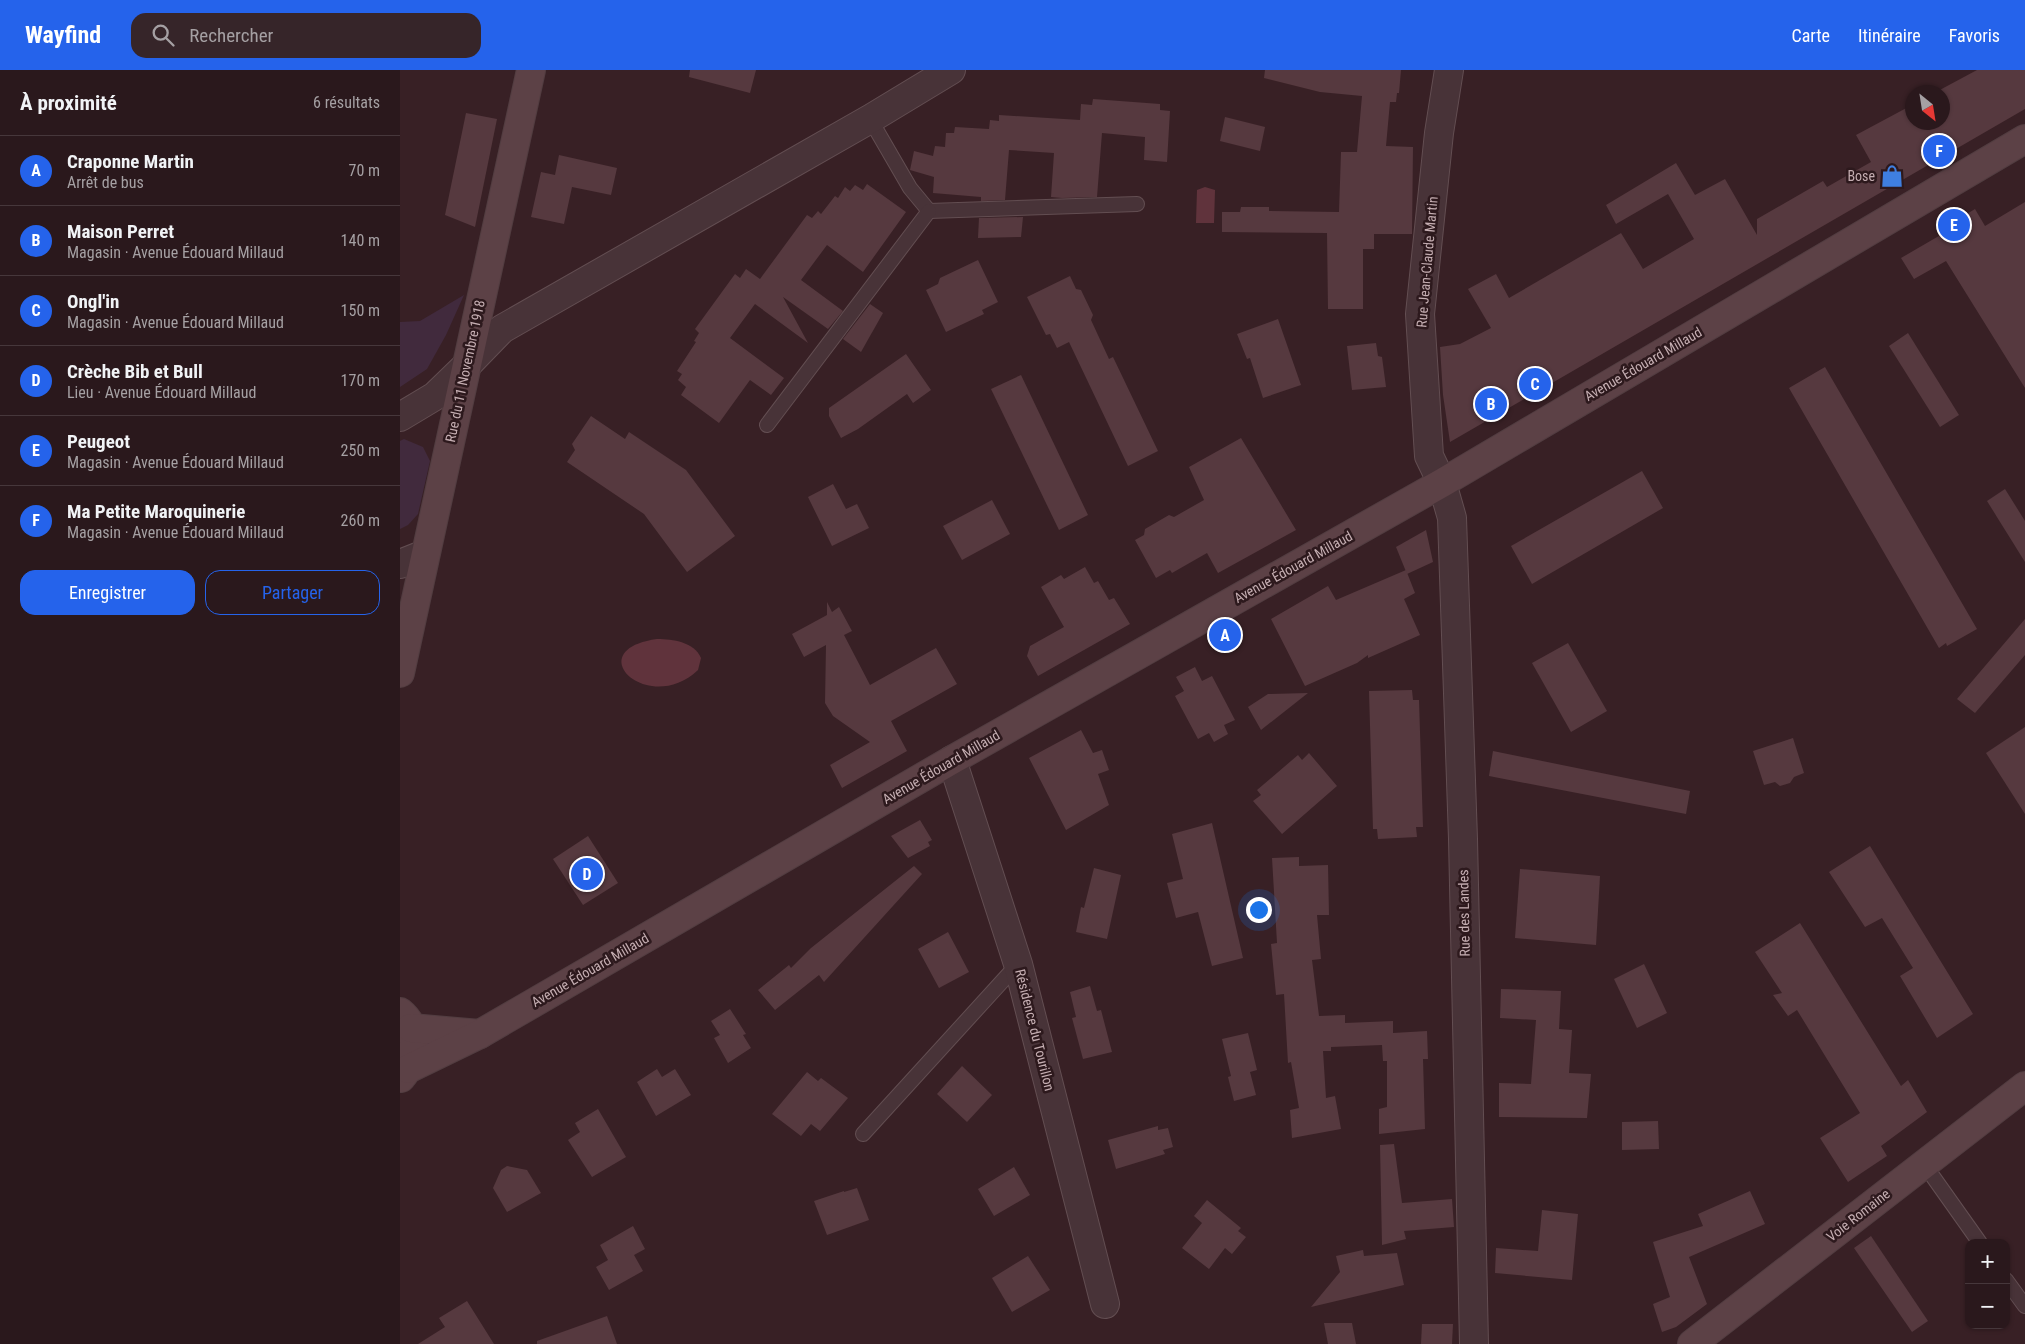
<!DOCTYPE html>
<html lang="fr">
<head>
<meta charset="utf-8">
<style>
  :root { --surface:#2a181c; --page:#362529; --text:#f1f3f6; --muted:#a5a0a3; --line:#46373b; --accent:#2563eb }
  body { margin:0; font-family:"Roboto Condensed",sans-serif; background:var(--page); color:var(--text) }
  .controls { position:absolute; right:15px; bottom:15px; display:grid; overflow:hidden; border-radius:10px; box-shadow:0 1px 4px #0004 }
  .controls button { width:45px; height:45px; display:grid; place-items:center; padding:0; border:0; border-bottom:1px solid var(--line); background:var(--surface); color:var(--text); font:25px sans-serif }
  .compass { position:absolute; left:1505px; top:15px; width:45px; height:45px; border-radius:50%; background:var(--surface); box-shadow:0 1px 4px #0004; rotate:150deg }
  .you { position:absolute; left:858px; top:839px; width:18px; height:18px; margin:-12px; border:4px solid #fff; border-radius:50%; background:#1a73e8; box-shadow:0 0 0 8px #1a73e833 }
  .badge { display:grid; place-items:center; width:32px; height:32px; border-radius:50%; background:var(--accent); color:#fff; font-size:16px; font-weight:700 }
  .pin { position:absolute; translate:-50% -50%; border:2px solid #fff; box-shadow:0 1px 5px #0006 }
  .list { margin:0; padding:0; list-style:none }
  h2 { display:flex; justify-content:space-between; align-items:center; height:65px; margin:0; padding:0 20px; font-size:21px }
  h2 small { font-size:16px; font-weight:400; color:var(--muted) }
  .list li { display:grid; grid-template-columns:32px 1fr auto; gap:15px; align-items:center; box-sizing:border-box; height:70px; padding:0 20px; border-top:1px solid var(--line) }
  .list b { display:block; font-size:19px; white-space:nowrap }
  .list p { margin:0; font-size:16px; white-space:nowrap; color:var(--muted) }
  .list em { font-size:16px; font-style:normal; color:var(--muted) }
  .actions { display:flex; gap:10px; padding:15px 20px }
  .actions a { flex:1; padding:11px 0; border:1px solid var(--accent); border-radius:15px; text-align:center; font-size:18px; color:var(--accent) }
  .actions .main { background:var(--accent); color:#fff }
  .icon { flex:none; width:28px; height:28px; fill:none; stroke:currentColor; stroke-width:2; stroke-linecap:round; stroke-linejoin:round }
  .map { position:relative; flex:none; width:1625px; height:1274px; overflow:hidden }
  header { display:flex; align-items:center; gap:30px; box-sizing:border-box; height:70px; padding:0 25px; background:var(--accent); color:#fff }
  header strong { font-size:24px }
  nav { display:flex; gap:28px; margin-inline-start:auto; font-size:18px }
  .search { width:350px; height:45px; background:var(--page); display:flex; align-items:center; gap:12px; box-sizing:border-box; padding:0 18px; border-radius:15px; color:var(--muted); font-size:19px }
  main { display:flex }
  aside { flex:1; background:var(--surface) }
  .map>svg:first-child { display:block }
  .green { fill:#412a3d }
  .water { fill:#60333c }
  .building { fill:#56393f }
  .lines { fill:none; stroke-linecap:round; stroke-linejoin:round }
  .lane-casing { stroke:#634e52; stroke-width:16 }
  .street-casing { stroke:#634e52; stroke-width:30 }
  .secondary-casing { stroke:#523d41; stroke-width:30 }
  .lane { stroke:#483338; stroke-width:14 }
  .street { stroke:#483338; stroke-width:28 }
  .secondary { stroke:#5c4146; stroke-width:28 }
  .labels { text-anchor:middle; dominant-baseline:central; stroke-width:5; stroke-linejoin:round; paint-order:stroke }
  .poi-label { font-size:14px; fill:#c5aeb2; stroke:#2d191d; text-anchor:end }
  .street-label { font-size:14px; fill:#c5aeb2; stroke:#2d191d }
</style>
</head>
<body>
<header>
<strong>Wayfind</strong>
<div class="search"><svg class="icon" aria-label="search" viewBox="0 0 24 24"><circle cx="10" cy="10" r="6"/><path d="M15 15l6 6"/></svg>Rechercher</div>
<nav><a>Carte</a><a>Itinéraire</a><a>Favoris</a></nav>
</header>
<main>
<aside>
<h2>À proximité<small>6 résultats</small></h2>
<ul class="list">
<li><span class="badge">A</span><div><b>Craponne Martin</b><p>Arrêt de bus</p></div><em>70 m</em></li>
<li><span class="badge">B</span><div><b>Maison Perret</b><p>Magasin · Avenue Édouard Millaud</p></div><em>140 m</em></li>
<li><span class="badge">C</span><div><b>Ongl'in</b><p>Magasin · Avenue Édouard Millaud</p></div><em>150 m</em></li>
<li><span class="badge">D</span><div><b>Crèche Bib et Bull</b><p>Lieu · Avenue Édouard Millaud</p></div><em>170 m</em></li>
<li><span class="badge">E</span><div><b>Peugeot</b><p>Magasin · Avenue Édouard Millaud</p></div><em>250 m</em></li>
<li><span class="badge">F</span><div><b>Ma Petite Maroquinerie</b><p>Magasin · Avenue Édouard Millaud</p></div><em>260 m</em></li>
</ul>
<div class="actions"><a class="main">Enregistrer</a><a>Partager</a></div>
</aside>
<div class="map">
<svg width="1625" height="1274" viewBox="0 0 1625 1274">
  <rect width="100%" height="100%" fill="#382025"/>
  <g class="green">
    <polygon points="64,225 46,265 27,299 0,317 0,252 20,251"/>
    <polygon points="4,369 23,377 30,391 18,444 8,455 0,459 0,371"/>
  </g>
  <g class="water">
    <polygon points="805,117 815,120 814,153 796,153 797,120"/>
    <path d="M 257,569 C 273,569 294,572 301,588 L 298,600 C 248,647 178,580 257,569 Z"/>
  </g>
  <g class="building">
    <polygon points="290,0 356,0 350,23 289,7"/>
    <polygon points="865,0 1001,0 999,23 997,23 996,32 990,32 986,76 1013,77 1012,164 974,164 974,179 963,179 963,239 928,239 927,163 822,162 822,142 840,142 841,137 869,137 869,141 939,142 941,82 957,82 962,26 920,22 864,8"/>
    <polygon points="1577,0 1625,0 1625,39 1050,372 1043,325 1040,277 1060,274 1091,258 1068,219 1096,204 1109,228 1221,163 1243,199 1294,169 1268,124 1216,154 1206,135 1276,93 1295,125 1325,109 1357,165 1357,149 1423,111 1427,117 1471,92 1456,65 1512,35 1512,52 1542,52 1542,22 1536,22"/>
    <polygon points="693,29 760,34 760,40 770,41 767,92 744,90 745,67 702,63 697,127 662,128 651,127 654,83 609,80 605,130 581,131 581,127 533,123 534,107 510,100 514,81 533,86 535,76 545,77 546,63 554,63 555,57 589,59 590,50 599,51 599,45 680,50 681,34 692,35"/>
    <polygon points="66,43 97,49 75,157 45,145"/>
    <polygon points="825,47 865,57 860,81 820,71"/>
    <polygon points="159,85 217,98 211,125 172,117 164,154 131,147 141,102 155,105"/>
    <polygon points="467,114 506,142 463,202 427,175 401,210 443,241 428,259 383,227 408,273 355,234 330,268 384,308 371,325 350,310 319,353 281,325 286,317 278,310 282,304 277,301 296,272 294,271 299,263 295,259 335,204 340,208 346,199 360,209 407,145 412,148 418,141 421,144 435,126 438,128 445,117 450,121 455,115 463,120"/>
    <polygon points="1625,132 1625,318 1546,191 1514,209 1501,188 1544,163 1542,159 1575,139 1585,156"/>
    <polygon points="623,147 621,167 578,168 579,148"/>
    <polygon points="578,190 598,232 582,240 584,244 546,262 526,220 538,214 540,208"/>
    <polygon points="670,206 676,219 681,220 693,245 691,250 709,289 713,287 758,381 728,396 669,272 657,278 650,264 646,265 627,227"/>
    <polygon points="470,234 483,243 461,282 443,269"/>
    <polygon points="878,249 901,315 863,328 850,288 847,289 837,264"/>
    <polygon points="1508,263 1559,345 1540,357 1489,276"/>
    <polygon points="976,273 978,286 982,287 986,317 952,320 947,276"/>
    <polygon points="506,284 531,320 513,333 507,324 458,359 441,368 429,346 429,338"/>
    <polygon points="1425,297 1577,559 1547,576 1546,573 1539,578 1389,318"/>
    <polygon points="621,305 688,445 659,460 591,319"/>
    <polygon points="191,346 225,369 229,362 286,400 335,466 287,502 244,444 167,392 175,380 172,374"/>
    <polygon points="841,368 896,460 818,503 807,483 772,503 770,500 756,508 735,470 744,465 745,459 769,445 774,447 804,430 789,397"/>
    <polygon points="1242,401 1263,438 1132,514 1111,476"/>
    <polygon points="433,414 446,439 457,434 469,458 432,476 408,427"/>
    <polygon points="1605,419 1625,451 1625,492 1587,431"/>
    <polygon points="592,430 610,464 562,490 543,456"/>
    <polygon points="1026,460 1033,492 1007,504 996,477"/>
    <polygon points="685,497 694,513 698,511 709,530 714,528 730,554 638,606 627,586 630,576 664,557 641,517 661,505 664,509"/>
    <polygon points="1006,500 1015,523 1004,529 1020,565 968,588 968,585 957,593 905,616 871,549 928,516 936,530"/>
    <polygon points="427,532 432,542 439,537 452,561 444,565 470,615 536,578 557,614 491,651 507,681 442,718 430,695 470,672 433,646 425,633 426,575 404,587 392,564 427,545"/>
    <polygon points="1625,549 1625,585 1575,643 1557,629"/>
    <polygon points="1168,573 1207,641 1171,662 1132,593"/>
    <polygon points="795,597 802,611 812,606 835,650 824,655 828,664 814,672 809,663 798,669 775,626 784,621 776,607"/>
    <polygon points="1012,620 1013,630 1019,630 1023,757 1016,757 1017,767 978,769 977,759 973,759 969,621"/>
    <polygon points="908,623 861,660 848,637 868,624"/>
    <polygon points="1625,657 1625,744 1586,683"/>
    <polygon points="681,660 693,683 702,680 709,700 698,704 709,735 666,760 629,688"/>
    <polygon points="1393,668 1404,703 1394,707 1390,713 1380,716 1375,712 1364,715 1353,681"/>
    <polygon points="1093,681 1290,721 1286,744 1089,706"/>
    <polygon points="909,683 937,716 882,764 853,731 861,725 857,720 898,685 902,690"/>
    <polygon points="520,750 532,770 528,772 530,776 508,788 491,766"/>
    <polygon points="812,753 843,888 812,896 798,842 776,848 767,813 783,809 772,764"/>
    <polygon points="188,766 218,813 183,835 153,789"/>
    <polygon points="1470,776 1573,944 1537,968 1500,906 1513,898 1482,848 1465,857 1429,802"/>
    <polygon points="899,787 899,796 928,795 929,845 917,845 921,889 912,890 919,946 945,945 945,953 993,951 993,963 1027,961 1028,989 1023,989 1025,1059 979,1064 979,1039 987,1037 987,991 983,991 982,975 931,977 931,981 923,981 926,1028 935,1026 941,1059 892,1068 890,1040 899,1038 891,992 888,993 884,924 876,925 871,874 877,873 872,788"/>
    <polygon points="514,796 522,804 424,912 419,905 375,940 358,920 389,895 391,898 411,878"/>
    <polygon points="694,798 721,805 707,869 676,862 681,837 684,838"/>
    <polygon points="1120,799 1200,806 1196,875 1115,868"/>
    <polygon points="1400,853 1501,1016 1508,1010 1527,1042 1481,1076 1487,1086 1448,1112 1420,1068 1460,1043 1397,940 1388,946 1373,925 1382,923 1355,882"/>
    <polygon points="548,862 569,902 539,918 518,879"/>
    <polygon points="1244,894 1267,943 1237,958 1214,909"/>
    <polygon points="690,916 697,941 701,940 712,982 683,989 672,948 676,947 670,922"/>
    <polygon points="1101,919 1161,921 1159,959 1172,960 1169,1003 1191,1004 1187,1048 1099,1047 1099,1013 1131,1014 1136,950 1100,948"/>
    <polygon points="330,939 346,964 343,965 351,978 328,993 314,968 320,965 311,951"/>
    <polygon points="848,963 857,1000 850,1002 856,1025 834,1031 828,1007 831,1006 822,969"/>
    <polygon points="562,996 592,1025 567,1052 537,1024"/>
    <polygon points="257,999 262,1007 275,999 291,1025 256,1046 237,1012"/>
    <polygon points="407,1002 418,1011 421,1008 448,1028 420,1061 411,1054 401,1066 372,1044"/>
    <polygon points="198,1039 226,1087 192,1107 168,1070 180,1062 175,1053"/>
    <polygon points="1258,1051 1259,1079 1222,1080 1222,1052"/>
    <polygon points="758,1056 758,1060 768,1058 773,1077 763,1080 765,1084 716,1099 708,1070"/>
    <polygon points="994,1074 1002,1133 1052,1129 1054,1157 1004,1161 1006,1169 982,1175 980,1075"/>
    <polygon points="107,1096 127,1100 141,1123 107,1142 93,1118 101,1100"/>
    <polygon points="614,1097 630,1125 594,1146 578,1119"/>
    <polygon points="457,1118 469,1150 427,1165 414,1131 444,1121 444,1122"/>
    <polygon points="1350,1121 1365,1154 1289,1187 1307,1234 1276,1257 1262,1262 1253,1234 1270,1227 1253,1172 1303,1156 1298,1144"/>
    <polygon points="807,1130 841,1158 838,1161 846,1167 832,1184 825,1178 809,1199 782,1178 802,1153 794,1146"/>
    <polygon points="1142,1140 1178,1144 1172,1210 1095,1203 1096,1178 1138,1181"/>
    <polygon points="233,1156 245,1179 234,1185 243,1201 209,1220 196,1197 208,1190 200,1175"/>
    <polygon points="1471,1166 1528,1251 1512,1262 1454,1178"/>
    <polygon points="963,1180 964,1186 997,1183 1004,1215 911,1237 940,1202 936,1186"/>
    <polygon points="628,1186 650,1220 612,1242 592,1208"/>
    <polygon points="67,1231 94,1274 18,1274 45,1257 39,1248"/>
    <polygon points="207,1246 217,1274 137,1274 137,1271"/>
    <polygon points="924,1253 952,1253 956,1274 928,1274"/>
    <polygon points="1022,1254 1053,1254 1052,1274 1021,1274"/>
  </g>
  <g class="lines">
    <defs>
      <g id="lane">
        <polyline points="470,49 510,118 529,141 737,134"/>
        <polyline points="367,355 529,141"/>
        <polyline points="463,1064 618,894"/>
        <polyline points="1524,1094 1580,1173"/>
        <polyline points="1606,1210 1625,1236"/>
      </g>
      <g id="street">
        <polyline points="1049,0 1039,63 1020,244 1029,386 1042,413 1052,448 1063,769 1074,1274"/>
        <polyline points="0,347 35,326 66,296 102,259 470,49 551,0"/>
        <polyline points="0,494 25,484"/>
        <polyline points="552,690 618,894 705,1234"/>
      </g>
      <g id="secondary">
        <polyline points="0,603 131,0"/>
        <path d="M 0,942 C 21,959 16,990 1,1008"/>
        <polyline points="11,958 80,964"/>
        <polyline points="8,999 80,964 552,690 1042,413 1625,69"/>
        <polyline points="1292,1274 1625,1016"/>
      </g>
    </defs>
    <use href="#lane" class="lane-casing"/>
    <use href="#street" class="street-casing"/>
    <use href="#secondary" class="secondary-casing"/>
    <use href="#lane" class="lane"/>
    <use href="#street" class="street"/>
    <use href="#secondary" class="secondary"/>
  </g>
  <defs>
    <symbol id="shop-bare" viewBox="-9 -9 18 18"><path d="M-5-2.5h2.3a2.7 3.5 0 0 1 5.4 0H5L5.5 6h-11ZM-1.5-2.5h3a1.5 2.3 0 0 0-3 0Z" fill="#3f7fe0" stroke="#2d191d" stroke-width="2.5" paint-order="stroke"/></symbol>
  </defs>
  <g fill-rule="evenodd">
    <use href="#shop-bare" x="1476" y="90" width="32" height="32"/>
  </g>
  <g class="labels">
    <g class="poi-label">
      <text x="1475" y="106">Bose</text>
    </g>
    <g class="street-label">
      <text transform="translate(1027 192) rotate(-85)">Rue Jean-Claude Martin</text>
      <text transform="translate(1243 294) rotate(-30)">Avenue Édouard Millaud</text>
      <text transform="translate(65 301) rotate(-78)">Rue du 11 Novembre 1918</text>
      <text transform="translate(893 497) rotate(-29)">Avenue Édouard Millaud</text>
      <text transform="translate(541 697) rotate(-30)">Avenue Édouard Millaud</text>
      <text transform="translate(1064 843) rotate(-91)">Rue des Landes</text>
      <text transform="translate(190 900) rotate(-30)">Avenue Édouard Millaud</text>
      <text transform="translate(635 960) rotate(76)">Résidence du Tourillon</text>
      <text transform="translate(1458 1145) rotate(-38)">Voie Romaine</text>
    </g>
  </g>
</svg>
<div class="controls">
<button>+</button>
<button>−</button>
</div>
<svg class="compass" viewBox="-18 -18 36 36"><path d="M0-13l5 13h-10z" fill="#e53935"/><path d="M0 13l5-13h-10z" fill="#a5a0a3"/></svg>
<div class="you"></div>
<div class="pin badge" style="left:825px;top:565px">A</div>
<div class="pin badge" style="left:1091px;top:334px">B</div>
<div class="pin badge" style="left:1135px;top:314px">C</div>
<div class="pin badge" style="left:187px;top:804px">D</div>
<div class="pin badge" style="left:1554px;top:155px">E</div>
<div class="pin badge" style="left:1539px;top:81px">F</div>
</div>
</main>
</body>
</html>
